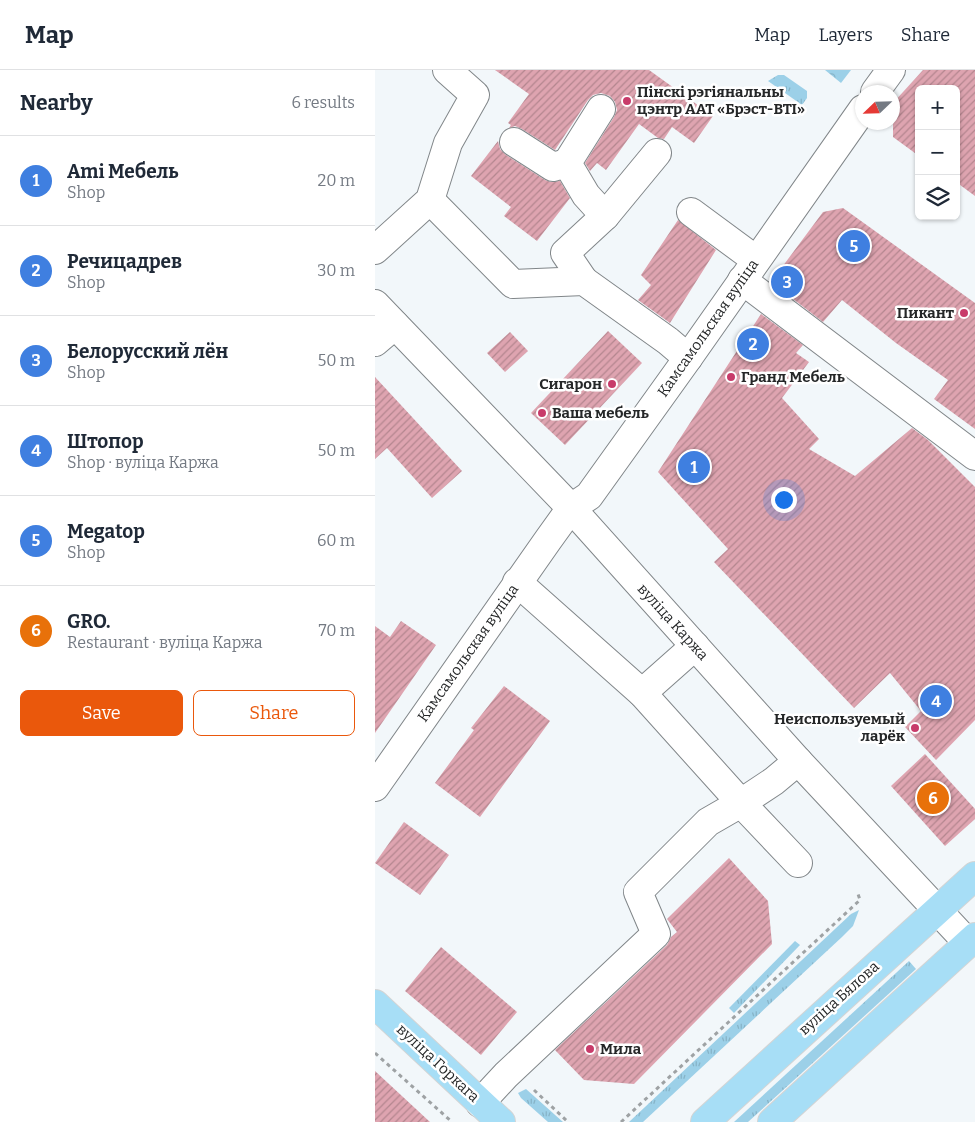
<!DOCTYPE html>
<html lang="en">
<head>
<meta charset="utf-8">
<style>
  :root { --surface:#fff; --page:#f6f6f7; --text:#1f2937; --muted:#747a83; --line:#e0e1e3; --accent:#ea580c }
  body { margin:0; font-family:Bitter,serif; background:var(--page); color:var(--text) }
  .controls { position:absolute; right:15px; top:15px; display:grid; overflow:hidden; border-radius:8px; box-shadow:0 1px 4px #0004 }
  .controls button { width:45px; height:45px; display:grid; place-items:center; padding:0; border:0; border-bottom:1px solid var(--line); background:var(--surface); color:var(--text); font:25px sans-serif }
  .compass { position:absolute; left:480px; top:15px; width:45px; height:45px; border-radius:50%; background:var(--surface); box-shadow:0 1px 4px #0004; rotate:247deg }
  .you { position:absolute; left:408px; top:429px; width:18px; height:18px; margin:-12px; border:4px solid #fff; border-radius:50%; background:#1a73e8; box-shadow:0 0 0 8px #1a73e833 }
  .badge { display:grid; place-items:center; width:32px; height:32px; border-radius:50%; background:var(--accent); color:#fff; font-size:16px; font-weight:700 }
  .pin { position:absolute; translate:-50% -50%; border:2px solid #fff; box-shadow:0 1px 5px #0006 }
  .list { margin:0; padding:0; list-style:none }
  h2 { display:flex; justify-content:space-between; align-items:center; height:65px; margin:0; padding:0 20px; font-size:21px }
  h2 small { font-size:16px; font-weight:400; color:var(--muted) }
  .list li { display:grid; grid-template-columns:32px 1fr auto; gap:15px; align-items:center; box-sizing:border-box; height:90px; padding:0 20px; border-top:1px solid var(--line) }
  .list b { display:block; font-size:19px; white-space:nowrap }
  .list p { margin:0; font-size:16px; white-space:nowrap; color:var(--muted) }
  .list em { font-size:16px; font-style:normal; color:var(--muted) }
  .actions { display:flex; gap:10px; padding:15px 20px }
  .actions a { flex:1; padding:11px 0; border:1px solid var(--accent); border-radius:8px; text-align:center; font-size:18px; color:var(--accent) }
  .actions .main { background:var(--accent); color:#fff }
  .icon { flex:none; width:28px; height:28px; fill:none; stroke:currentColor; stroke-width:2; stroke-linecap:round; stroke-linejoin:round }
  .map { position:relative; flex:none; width:600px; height:1052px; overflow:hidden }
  header { display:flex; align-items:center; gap:30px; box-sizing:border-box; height:70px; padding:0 25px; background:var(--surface); border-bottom:1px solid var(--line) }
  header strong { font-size:24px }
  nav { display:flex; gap:28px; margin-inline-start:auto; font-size:18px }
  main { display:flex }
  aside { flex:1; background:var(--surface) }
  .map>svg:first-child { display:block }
  .grass { fill:url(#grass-tufts) }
  .park { fill:url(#park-crowns) }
  .building { fill:url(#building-hatch) }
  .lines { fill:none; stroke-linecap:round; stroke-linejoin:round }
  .minor-casing { stroke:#818689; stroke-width:30 }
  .major-casing { stroke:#d3d4d4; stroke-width:30 }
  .path { stroke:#9ea2a4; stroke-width:3; stroke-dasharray:4 4; stroke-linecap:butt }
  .minor { stroke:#fff; stroke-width:28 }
  .major { stroke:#a7def6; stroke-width:28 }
  .poi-dot { fill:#c83b6a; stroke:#fff; stroke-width:2 }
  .labels { text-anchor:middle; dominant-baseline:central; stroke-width:5; stroke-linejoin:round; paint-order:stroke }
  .poi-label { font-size:15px; font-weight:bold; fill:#252728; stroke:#fff; text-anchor:start }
  .street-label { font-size:15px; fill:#252728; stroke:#fff }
</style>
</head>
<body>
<header>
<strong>Map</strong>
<nav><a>Map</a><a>Layers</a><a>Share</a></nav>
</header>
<main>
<aside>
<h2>Nearby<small>6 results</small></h2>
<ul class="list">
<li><span class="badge" style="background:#3f7fe0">1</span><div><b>Ami Мебель</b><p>Shop</p></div><em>20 m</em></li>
<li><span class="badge" style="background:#3f7fe0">2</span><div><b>Речицадрев</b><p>Shop</p></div><em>30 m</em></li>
<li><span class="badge" style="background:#3f7fe0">3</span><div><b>Белорусский лён</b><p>Shop</p></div><em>50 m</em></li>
<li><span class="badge" style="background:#3f7fe0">4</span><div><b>Штопор</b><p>Shop · вуліца Каржа</p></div><em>50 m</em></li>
<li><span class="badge" style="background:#3f7fe0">5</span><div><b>Megatop</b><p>Shop</p></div><em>60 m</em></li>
<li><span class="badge" style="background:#e8710a">6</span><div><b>GRO.</b><p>Restaurant · вуліца Каржа</p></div><em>70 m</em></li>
</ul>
<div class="actions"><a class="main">Save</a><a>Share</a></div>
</aside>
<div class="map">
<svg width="600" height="1052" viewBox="0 0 600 1052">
  <defs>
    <pattern id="grass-tufts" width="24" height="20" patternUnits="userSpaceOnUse" patternTransform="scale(1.25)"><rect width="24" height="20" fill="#9cd0e8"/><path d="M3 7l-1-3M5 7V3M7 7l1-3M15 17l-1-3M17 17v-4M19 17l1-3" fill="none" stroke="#86b3c7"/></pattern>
    <pattern id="park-crowns" width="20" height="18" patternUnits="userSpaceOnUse" patternTransform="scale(1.25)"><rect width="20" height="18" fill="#9cd0e8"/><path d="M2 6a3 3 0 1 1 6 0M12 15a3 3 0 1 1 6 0" fill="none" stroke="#86b3c7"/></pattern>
    <pattern id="building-hatch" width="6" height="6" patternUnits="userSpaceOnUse" patternTransform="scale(1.25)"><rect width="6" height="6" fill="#dea4b0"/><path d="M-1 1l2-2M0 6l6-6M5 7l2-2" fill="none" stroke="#b4868f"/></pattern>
  </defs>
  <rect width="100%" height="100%" fill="#f2f7fa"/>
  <g class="grass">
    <polygon points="403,5 409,5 432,21 432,28 427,35 393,11"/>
    <polygon points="484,840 478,856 467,867 268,1052 254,1052 476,844"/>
    <polygon points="420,871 425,875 359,943 354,938"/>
    <polygon points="534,891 541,899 373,1052 359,1052"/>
    <polygon points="151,1019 188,1052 173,1052 146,1028 143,1023"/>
  </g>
  <polygon class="park" points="450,0 476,0 466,13"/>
  <g class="building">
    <polygon points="120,0 274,0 338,46 319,73 297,57 289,69 283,68 264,54 231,100 222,93 215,101 210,93 239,47 242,40 240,32 235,26 226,23 218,25 213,30 180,80 147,59 140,56 134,58 136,55 133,53 154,24"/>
    <polygon points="548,0 600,0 600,126 581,112 581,19 544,19 544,86 518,67 518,33"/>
    <polygon points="123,71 125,79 131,85 170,110 176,112 185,111 195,128 162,171 129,146 136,137 96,106"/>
    <polygon points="468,138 600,233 600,359 559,329 573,310 521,273 467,230 448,252 396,212 448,142"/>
    <polygon points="303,150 341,180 295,253 263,230 276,215 266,205"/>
    <polygon points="386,244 428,275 421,283 434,292 407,328 444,369 434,379 480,406 537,358 553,370 600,417 600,650 561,690 530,657 546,641 515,603 479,638 339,492 353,479 283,402"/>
    <polygon points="233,261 267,293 190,375 156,343"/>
    <polygon points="135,262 153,281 130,302 112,283"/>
    <polygon points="0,307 87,401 57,428 12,378 0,389"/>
    <polygon points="26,551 61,575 0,663 0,556 15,567"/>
    <polygon points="129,616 175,651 105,747 60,713 99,660 96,658"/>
    <polygon points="550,684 600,739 600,749 570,776 516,716"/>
    <polygon points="29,752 74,785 45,825 0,793"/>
    <polygon points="354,788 393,831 397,874 259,1014 209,1010 180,980 292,875 296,867 302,862 292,849"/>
    <polygon points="66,877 142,942 106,985 30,921"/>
    <polygon points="0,1001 55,1052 0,1052"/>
  </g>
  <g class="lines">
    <defs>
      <g id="minor">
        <polyline points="500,22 516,0"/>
        <polyline points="226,39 192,93 211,125 230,146"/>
        <polyline points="139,72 178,97 192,93"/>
        <polyline points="55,130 138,214 209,211 293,271 313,288"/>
        <polyline points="316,142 381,190"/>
        <polyline points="0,180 55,130 73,73 100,25 72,0"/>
        <polyline points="367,210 600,386"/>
        <polyline points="209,211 190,183 230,146 282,83"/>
        <polyline points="0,234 196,438 423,691 593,873"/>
        <polyline points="0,272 20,255"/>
        <polyline points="142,512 267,623 366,733 423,793"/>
        <polyline points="267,623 320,576"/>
        <polyline points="0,717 173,470 196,438 214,426 313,288 488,39"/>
        <polyline points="105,1033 131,1005 281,864 263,822 333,752 366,733 399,711 423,691"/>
      </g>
      <g id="major">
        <polyline points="0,934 126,1052"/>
        <polyline points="330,1052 600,806"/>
        <polyline points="397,1052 600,867"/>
      </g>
    </defs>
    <use href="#minor" class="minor-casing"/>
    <use href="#major" class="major-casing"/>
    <g class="path">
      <polyline points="0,983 77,1052"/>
      <polyline points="159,1020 193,1052"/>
      <polyline points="246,1052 485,830 482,821"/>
    </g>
    <use href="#minor" class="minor"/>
    <use href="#major" class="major"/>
  </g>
  <g class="poi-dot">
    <circle cx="252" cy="31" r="5"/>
    <circle cx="589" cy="243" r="5"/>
    <circle cx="356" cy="307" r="5"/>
    <circle cx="237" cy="314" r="5"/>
    <circle cx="167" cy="343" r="5"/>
    <circle cx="540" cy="658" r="5"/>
    <circle cx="215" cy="979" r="5"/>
  </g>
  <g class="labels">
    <g class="poi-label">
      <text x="262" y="22">Пінскі рэгіянальны<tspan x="262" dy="17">цэнтр ААТ «Брэст-ВТІ»</tspan></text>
      <text x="579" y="243" text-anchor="end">Пикант</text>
      <text x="366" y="307">Гранд Мебель</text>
      <text x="227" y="314" text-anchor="end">Сигарон</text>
      <text x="177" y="343">Ваша мебель</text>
      <text x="530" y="649" text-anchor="end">Неиспользуемый<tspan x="530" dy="17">ларёк</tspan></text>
      <text x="225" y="979">Мила</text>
    </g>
    <g class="street-label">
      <text transform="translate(333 258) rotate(-55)">Камсамольская вуліца</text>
      <text transform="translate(298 552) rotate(48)">вуліца Каржа</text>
      <text transform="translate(93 583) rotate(-55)">Камсамольская вуліца</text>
      <text transform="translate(464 928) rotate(-42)">вуліца Бялова</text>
      <text transform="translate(63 993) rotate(43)">вуліца Горкага</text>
    </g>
  </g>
</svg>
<div class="controls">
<button>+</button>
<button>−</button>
<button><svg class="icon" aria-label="layers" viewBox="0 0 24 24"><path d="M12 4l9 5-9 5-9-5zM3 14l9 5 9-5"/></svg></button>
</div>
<svg class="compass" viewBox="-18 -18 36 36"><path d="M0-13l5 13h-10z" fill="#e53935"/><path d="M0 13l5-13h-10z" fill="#747a83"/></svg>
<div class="you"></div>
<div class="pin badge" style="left:319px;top:397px;background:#3f7fe0">1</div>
<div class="pin badge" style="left:378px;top:274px;background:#3f7fe0">2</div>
<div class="pin badge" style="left:412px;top:212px;background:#3f7fe0">3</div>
<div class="pin badge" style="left:561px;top:631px;background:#3f7fe0">4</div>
<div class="pin badge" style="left:479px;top:176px;background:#3f7fe0">5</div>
<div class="pin badge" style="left:558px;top:728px;background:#e8710a">6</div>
</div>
</main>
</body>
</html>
